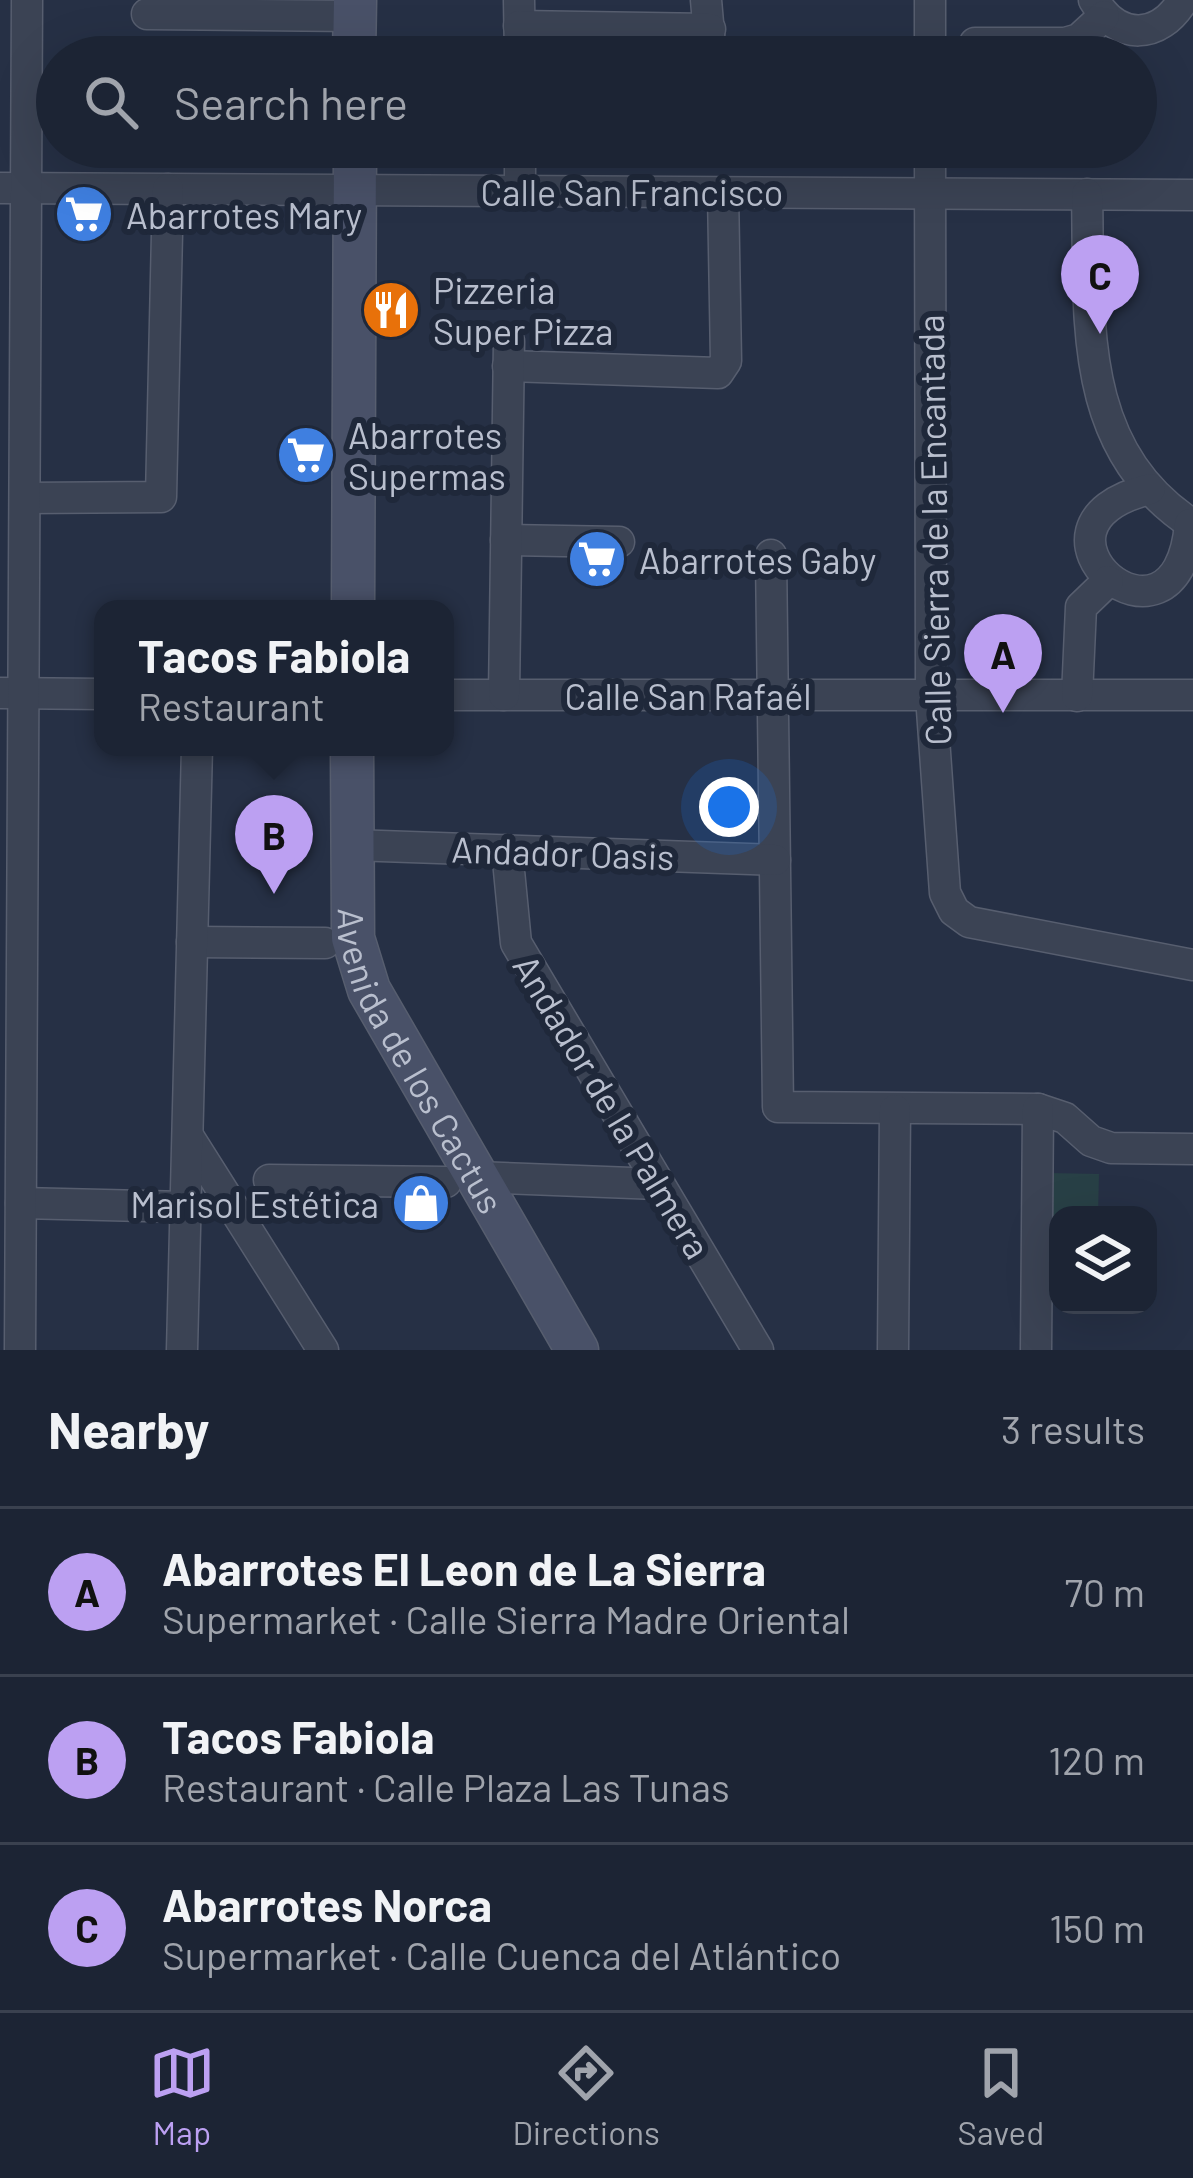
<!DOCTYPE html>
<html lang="en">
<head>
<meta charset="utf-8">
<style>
  :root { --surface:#1c2434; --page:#293040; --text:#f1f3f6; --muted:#a0a4ac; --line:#3a414f; --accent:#bca0f2 }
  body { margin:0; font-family:Barlow,sans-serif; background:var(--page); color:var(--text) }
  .controls { position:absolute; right:36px; bottom:36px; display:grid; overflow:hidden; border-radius:24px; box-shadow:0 12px 48px #0002 }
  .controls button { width:108px; height:108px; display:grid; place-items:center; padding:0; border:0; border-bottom:3px solid var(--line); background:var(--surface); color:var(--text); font:60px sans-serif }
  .you { position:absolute; left:729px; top:807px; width:42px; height:42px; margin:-30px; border:9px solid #fff; border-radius:50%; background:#1a73e8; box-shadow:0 0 0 18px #1a73e833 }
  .badge { display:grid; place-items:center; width:78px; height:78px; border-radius:50%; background:var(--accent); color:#111; font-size:39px; font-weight:700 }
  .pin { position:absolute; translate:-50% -99px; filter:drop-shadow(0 3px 6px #0008) }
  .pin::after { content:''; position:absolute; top:63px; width:42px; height:36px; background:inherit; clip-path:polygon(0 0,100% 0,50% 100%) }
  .popup { position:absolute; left:94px; top:600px; width:360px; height:156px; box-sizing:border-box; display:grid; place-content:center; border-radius:24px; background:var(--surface); filter:drop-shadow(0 3px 9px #0005); font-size:39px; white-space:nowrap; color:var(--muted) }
  .popup b { font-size:45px; color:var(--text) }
  .popup::after { content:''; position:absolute; left:50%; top:100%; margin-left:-24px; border:24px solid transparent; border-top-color:var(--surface) }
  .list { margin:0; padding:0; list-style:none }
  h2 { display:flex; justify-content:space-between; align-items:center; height:156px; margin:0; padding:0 48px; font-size:51px }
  h2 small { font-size:39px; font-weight:400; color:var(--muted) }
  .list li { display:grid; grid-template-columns:78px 1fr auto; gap:36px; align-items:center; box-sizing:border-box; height:168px; padding:0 48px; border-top:3px solid var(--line) }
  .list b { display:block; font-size:45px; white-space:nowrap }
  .list p { margin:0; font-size:39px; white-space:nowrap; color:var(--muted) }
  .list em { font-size:39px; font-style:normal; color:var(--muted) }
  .icon { flex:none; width:66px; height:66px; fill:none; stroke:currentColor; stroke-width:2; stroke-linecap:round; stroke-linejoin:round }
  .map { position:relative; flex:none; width:1193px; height:1350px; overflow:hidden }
  .search { position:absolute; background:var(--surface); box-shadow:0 12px 48px #0002; left:36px; right:36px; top:36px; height:132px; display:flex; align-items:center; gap:30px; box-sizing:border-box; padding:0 42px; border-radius:66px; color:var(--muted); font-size:45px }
  .sheet { height:660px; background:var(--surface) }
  nav { display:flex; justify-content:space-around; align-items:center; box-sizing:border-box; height:168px; border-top:3px solid var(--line); background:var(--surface); font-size:33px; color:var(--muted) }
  nav a { display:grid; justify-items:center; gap:6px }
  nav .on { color:var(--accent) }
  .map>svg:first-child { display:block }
  .green { fill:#284046 }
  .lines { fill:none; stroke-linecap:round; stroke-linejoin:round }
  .street-casing { stroke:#575e6f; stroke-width:33 }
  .secondary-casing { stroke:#575e6f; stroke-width:45 }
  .street { stroke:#3b4354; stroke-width:30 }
  .secondary { stroke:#495168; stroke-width:42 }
  .labels { text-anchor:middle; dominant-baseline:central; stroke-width:12; stroke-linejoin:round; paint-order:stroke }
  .street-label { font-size:36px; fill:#b9bfce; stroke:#1f283a }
  .poi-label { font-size:36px; fill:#b9bfce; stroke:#1f283a; text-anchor:start }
</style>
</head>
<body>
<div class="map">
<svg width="1193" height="1350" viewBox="0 0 1193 1350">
  <rect width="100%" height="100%" fill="#263045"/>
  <polygon class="green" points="1048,1173 1099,1174 1098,1215 1058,1215 1058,1262 1045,1262"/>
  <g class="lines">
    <defs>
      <g id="street">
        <polyline points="519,0 520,57"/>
        <polyline points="706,0 711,57"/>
        <polyline points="930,0 930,57"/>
        <path d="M 1094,0 C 1118,41 1159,40 1183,0"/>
        <polyline points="147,14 354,16"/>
        <polyline points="519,26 710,29"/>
        <polyline points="975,43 1065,43 1079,39 1104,16"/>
        <polyline points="930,147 931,696 945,893 954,911 969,922 1193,965"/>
        <polyline points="0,188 1193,195"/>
        <polyline points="520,191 520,147"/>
        <path d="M 1087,194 C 1090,317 1075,448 1193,525"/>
        <polyline points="508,366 718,373 726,361 723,192"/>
        <path d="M 1150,489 C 1000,525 1177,677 1190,524"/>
        <polyline points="26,498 161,497 168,189"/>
        <polyline points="506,540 619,542"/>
        <polyline points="771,555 778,1107 1038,1109 1065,1118 1091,1141 1111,1148 1193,1149"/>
        <polyline points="0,693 103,694"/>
        <polyline points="445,695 1193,695"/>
        <polyline points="504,695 509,341"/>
        <polyline points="1077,696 1081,607 1108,581"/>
        <polyline points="352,845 775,860"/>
        <polyline points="507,850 516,943 758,1350"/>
        <polyline points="192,942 325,943"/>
        <polyline points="188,1136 323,1350"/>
        <polyline points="476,1177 658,1184"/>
        <polyline points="269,1180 446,1182"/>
        <polyline points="21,1203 186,1207"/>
        <polyline points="20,1350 27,0"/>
        <polyline points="182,1350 197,747"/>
        <polyline points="893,1350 895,1110"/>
        <polyline points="1036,1350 1038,1109"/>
      </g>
      <g id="secondary">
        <polyline points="354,57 355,0"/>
        <polyline points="353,609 355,147"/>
        <path id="s1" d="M 352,747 L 353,938 L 369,990 L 577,1350"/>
      </g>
    </defs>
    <use href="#street" class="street-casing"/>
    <use href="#secondary" class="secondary-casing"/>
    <use href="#street" class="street"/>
    <use href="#secondary" class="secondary"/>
  </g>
  <defs>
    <symbol id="supermarket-disc" viewBox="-11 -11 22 22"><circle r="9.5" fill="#3f7fe0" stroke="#1f283a"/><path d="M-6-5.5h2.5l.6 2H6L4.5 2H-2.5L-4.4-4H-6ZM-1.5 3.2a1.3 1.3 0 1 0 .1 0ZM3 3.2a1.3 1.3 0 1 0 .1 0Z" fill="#fff"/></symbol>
    <symbol id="restaurant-disc" viewBox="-11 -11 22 22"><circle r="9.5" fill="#e8710a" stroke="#1f283a"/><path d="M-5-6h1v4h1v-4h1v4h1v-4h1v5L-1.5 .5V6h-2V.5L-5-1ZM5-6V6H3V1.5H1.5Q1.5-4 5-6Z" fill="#fff"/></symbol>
    <symbol id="shop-disc" viewBox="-11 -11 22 22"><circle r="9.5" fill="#3f7fe0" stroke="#1f283a"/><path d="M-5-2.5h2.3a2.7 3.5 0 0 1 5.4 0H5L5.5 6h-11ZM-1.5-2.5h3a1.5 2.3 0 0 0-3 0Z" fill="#fff"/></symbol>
  </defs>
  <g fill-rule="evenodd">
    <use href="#supermarket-disc" x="51" y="181" width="66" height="66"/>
    <use href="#restaurant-disc" x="358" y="277" width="66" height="66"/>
    <use href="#supermarket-disc" x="273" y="422" width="66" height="66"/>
    <use href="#supermarket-disc" x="564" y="526" width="66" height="66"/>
    <use href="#shop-disc" x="388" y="1170" width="66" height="66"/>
  </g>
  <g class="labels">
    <g class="street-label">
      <text x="632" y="191">Calle San Francisco</text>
      <text transform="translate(933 530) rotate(-91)">Calle Sierra de la Encantada</text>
      <text x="688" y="695">Calle San Rafaél</text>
      <text transform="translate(563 852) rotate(2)">Andador Oasis</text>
      <text stroke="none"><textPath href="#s1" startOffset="330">Avenida de los Cactus</textPath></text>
      <text transform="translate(613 1106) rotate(59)">Andador de la Palmera</text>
    </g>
    <g class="poi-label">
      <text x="126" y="214">Abarrotes Mary</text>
      <text x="433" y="289">Pizzeria<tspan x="433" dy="41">Super Pizza</tspan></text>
      <text x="348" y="434">Abarrotes<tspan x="348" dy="41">Supermas</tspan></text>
      <text x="639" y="559">Abarrotes Gaby</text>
      <text x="379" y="1203" text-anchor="end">Marisol Estética</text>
    </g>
  </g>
</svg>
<div class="controls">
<button><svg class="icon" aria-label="layers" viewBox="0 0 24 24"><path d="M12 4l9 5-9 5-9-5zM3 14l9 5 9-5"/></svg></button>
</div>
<div class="you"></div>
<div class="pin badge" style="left:1003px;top:713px">A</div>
<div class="pin badge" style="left:274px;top:894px">B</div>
<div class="popup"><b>Tacos Fabiola</b>Restaurant</div>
<div class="pin badge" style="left:1100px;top:334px">C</div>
<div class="search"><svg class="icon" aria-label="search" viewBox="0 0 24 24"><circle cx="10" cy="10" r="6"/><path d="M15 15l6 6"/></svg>Search here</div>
</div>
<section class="sheet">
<h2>Nearby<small>3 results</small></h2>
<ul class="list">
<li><span class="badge">A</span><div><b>Abarrotes El Leon de La Sierra</b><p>Supermarket · Calle Sierra Madre Oriental</p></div><em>70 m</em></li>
<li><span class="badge">B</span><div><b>Tacos Fabiola</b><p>Restaurant · Calle Plaza Las Tunas</p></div><em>120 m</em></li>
<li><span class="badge">C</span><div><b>Abarrotes Norca</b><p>Supermarket · Calle Cuenca del Atlántico</p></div><em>150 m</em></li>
</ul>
</section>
<nav>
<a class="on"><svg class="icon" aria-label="map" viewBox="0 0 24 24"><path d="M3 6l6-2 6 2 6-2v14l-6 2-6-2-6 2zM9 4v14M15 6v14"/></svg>Map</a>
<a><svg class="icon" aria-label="directions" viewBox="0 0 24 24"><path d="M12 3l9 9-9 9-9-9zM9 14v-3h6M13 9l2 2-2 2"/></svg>Directions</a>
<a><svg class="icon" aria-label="saved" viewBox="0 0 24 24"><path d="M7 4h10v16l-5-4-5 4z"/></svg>Saved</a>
</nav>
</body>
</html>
